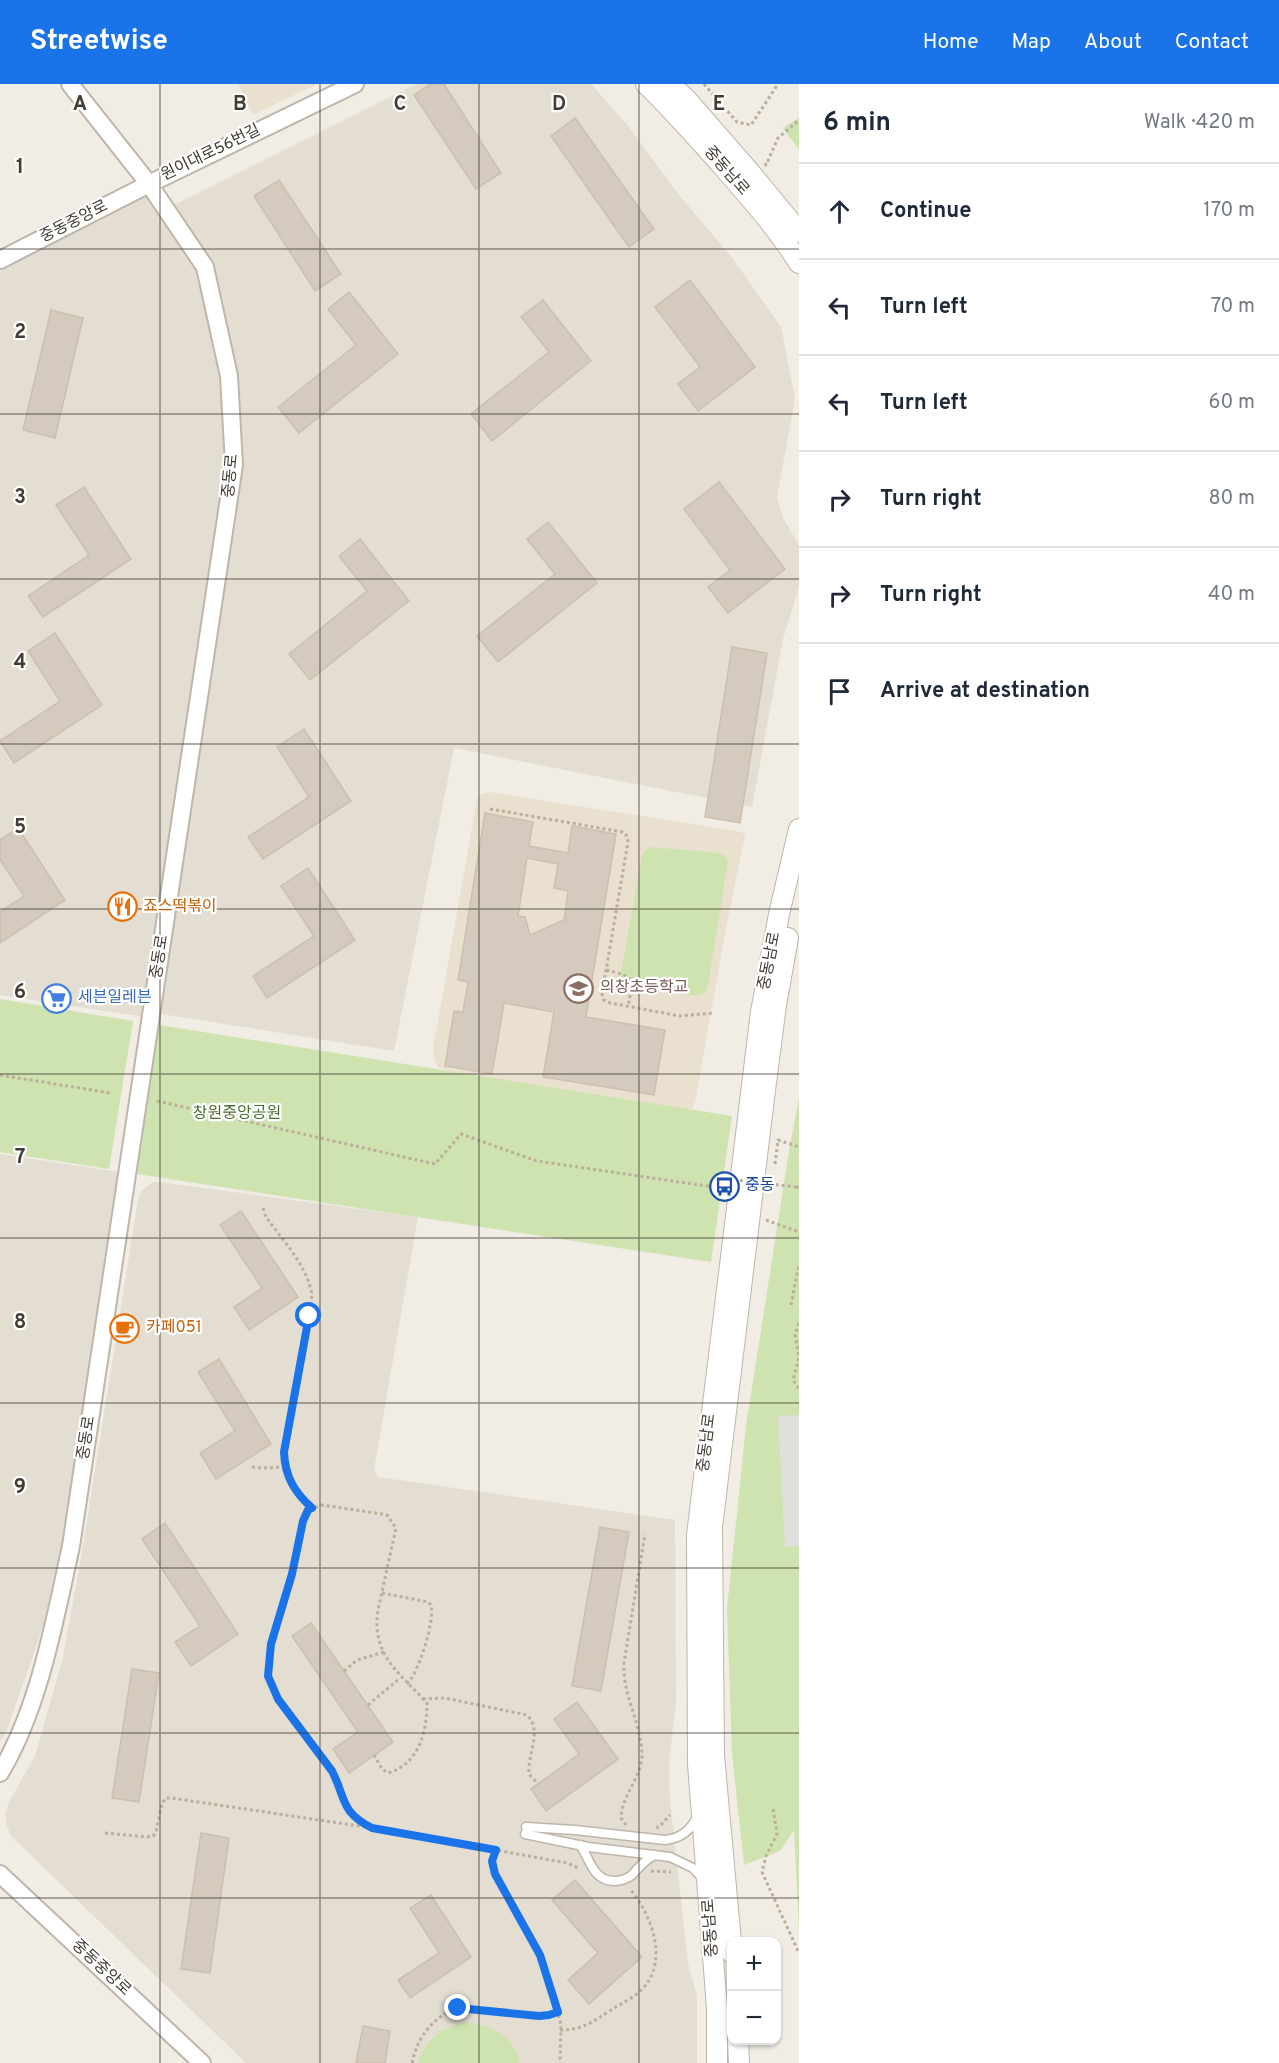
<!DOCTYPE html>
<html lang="en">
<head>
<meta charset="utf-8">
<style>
  :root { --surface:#fff; --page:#f6f6f7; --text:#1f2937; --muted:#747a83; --line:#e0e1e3; --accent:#1a73e8 }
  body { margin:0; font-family:Overpass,"Noto Sans KR",sans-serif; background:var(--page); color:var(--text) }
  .controls { position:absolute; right:18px; bottom:18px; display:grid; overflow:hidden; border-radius:12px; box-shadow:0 2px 4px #0004 }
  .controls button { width:54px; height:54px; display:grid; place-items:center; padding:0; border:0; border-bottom:2px solid var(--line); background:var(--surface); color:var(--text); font:30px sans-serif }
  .stop { position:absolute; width:18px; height:18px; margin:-14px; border:4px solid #1a73e8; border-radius:50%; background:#fff }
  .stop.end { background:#1a73e8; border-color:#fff; box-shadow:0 2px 6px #0008 }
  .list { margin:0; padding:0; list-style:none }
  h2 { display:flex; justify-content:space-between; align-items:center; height:78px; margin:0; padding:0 24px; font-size:26px }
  h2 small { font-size:20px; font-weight:400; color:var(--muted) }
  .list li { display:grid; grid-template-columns:39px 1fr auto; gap:18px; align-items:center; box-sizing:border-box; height:96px; padding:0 24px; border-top:2px solid var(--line) }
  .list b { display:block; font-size:22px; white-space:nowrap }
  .list em { font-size:20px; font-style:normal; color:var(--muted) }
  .icon { flex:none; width:33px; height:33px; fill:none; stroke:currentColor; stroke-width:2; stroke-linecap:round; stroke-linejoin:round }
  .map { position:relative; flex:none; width:799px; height:1979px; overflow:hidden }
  header { display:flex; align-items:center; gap:36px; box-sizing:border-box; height:84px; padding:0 30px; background:var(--accent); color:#fff }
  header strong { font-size:28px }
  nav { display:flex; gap:33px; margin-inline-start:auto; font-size:21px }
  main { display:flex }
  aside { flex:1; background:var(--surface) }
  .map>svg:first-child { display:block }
  .residential { fill:#e4ded2 }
  .education { fill:#e9e0cf }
  .green { fill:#cee3af }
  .parking { fill:#e1dfdc }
  .building { fill:#d4cabd; stroke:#ccbfae; stroke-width:1.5; fill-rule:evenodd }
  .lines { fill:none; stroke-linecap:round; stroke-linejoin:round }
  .service-casing { stroke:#beb6aa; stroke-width:11 }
  .minor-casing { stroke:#beb6aa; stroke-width:20 }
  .tertiary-casing { stroke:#beb6aa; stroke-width:22 }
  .path { stroke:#bcae9a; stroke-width:3; stroke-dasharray:3 3; stroke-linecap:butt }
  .service { stroke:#fff; stroke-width:8 }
  .minor { stroke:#fff; stroke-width:16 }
  .tertiary { stroke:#fff; stroke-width:20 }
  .path-bridge { stroke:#bcae9a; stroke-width:3; stroke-dasharray:3 3; stroke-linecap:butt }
  .route { stroke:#1a73e8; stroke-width:8 }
  .grid { fill:none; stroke:#423c34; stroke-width:1.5; stroke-opacity:0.55 }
  .labels { text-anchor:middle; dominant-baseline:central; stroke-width:4.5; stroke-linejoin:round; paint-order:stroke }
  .street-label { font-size:16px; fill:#423c34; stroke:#fff }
  .food-label { font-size:16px; fill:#c56008; stroke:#fff; text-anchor:start }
  .education-label { font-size:16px; fill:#785e54; stroke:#fff; text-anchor:start }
  .shop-label { font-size:16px; fill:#366cbe; stroke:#fff; text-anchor:start }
  .park-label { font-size:16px; fill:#496f2c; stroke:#fff }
  .transit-label { font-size:16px; fill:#164399; stroke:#fff; text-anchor:start }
  .grid-label { font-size:20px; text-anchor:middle; font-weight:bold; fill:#423c34; stroke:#fff; stroke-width:4.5; stroke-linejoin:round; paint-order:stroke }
</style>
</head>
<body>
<header>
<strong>Streetwise</strong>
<nav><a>Home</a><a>Map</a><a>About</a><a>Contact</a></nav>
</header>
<main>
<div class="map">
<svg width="799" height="1979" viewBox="0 0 799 1979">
  <rect width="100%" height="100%" fill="#f1ece4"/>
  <g class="residential">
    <polygon points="416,0 591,0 629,43 675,106 733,175 781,243 795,315 777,413 783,434 799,461 799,503 783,555 752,723 454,664 394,967 155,929 145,933 0,911 0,176 149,100 166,125"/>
    <polygon points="0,1070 126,1089 71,1462 7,1646 0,1657"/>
    <polygon points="153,1098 159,1098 418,1133 374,1385 378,1393 675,1436 676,1618 669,1678 670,1716 688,1880 697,1911 697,1979 246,1979 11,1752 7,1742 5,1730 9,1718 35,1672 63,1574 84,1455 138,1116 141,1107"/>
  </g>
  <g class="education">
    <polygon points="238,0 317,0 253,31"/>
    <polygon points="489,708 737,747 743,749 745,752 726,844 695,1019 692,1024 685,1025 447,987 438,983 434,975 433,965 477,715 479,711"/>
  </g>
  <g class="green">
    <polygon points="799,34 799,66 783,44"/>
    <polygon points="650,763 720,769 725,772 728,777 708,902 705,908 699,912 625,902 622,896 621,889 642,772 646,766"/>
    <polygon points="0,915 133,937 109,1085 0,1068"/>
    <polygon points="159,941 732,1032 711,1178 137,1090"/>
    <polygon points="799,1014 799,1848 794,1746 780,1767 744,1781 732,1670 727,1525 746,1342 790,1061"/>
    <path d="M 463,1938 C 489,1940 514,1951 520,1979 L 418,1979 C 425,1956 440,1945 463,1938 Z"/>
  </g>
  <polygon class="parking" points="799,1331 799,1462 785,1463 778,1332"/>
  <g class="building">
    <polygon points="431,0 444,0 501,89 476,105 414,11"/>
    <polygon points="575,34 654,145 629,163 551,52"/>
    <polygon points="279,96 341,190 315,207 254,112"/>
    <polygon points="690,196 755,283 698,327 678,300 700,283 655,223"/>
    <polygon points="349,208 398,270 299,349 278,323 356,261 328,225"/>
    <polygon points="543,216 591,277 492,357 471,330 549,268 521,233"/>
    <polygon points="51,226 83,234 55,354 23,346"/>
    <polygon points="719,398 785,485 728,529 708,503 730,486 684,425"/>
    <polygon points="84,403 131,475 43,533 28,512 89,471 56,421"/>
    <polygon points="548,438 597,499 498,578 477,552 555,490 527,455"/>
    <polygon points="360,455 409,517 310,596 289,570 367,507 339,472"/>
    <polygon points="55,549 102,621 14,679 0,657 60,617 28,567"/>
    <polygon points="732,563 767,569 740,739 705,733"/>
    <polygon points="304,645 351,717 263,775 248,753 309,713 277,663"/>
    <path d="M 485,729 L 533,738 L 529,762 L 568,769 L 572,742 L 616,750 L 586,933 L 665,946 L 654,1011 L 543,993 L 554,928 L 504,919 L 492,990 L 445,982 L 454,927 L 463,928 L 468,898 L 458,896 ZM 527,774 L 558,780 L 554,804 L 568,807 L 564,836 L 530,851 L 525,833 L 518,832 Z"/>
    <polygon points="18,744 65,816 0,859 0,828 24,812 0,776 0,756"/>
    <polygon points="308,784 355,856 267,914 253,892 314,852 281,802"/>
    <polygon points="241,1127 298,1213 249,1246 234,1223 262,1204 220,1141"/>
    <polygon points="219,1275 271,1360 216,1395 200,1369 235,1347 198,1288"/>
    <polygon points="165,1439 238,1550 191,1582 175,1558 200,1542 142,1455"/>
    <polygon points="600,1443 629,1448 601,1607 572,1602"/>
    <polygon points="311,1539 393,1658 349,1689 333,1665 358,1648 292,1552"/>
    <polygon points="132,1585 159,1589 139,1718 112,1714"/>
    <polygon points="577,1618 618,1675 546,1727 531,1705 579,1670 554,1635"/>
    <polygon points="201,1749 229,1754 210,1889 181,1885"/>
    <polygon points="575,1796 642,1873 589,1920 568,1896 598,1869 552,1816"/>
    <polygon points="431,1811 471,1873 410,1914 398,1896 439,1869 410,1824"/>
    <polygon points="363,1942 390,1947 385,1979 356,1979"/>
  </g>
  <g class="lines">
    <defs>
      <g id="service">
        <path d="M 526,1743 L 575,1746 L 665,1756 C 682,1754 691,1746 698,1731"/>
        <polyline points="525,1750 588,1763 670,1773 693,1784 704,1796"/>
        <path d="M 580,1761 C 590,1775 593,1797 614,1797 C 621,1797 627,1795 632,1791 C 639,1784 643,1777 653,1772"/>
      </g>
      <g id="minor">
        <polyline points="0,176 149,100 355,0"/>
        <path d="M 0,1689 C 39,1625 55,1535 71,1462 L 234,381 L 229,292 L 205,183 L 149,100 L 70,0"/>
        <polyline points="0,1790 202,1979"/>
      </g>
      <g id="tertiary">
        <path d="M 646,0 C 674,27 699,56 725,85 C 751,115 778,145 799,179"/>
        <polyline points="670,0 687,16 748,86 799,148"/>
        <polyline points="732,1869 714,1672 712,1443 764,1014 776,921 788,854"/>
        <polyline points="738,1956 739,1979"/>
        <polyline points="717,1979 717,1924 698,1680 697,1451 761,928 779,830 799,745"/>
      </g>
    </defs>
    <use href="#service" class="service-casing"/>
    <use href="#minor" class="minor-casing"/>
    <use href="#tertiary" class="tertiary-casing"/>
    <g class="path">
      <polyline points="704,0 737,38 751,41 778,0"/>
      <polyline points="765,79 766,81 778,54 799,36"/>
      <polyline points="490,725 623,748 627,752 628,758 602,910 604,916 610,919 680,932 714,929"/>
      <path d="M 606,886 C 636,893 633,894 628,923"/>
      <polyline points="0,991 110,1009"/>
      <polyline points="157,1017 435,1080 461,1050 537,1077 720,1104"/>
      <polyline points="775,1080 778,1056 799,1063"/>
      <polyline points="796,1103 799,1103"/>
      <path d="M 263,1124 L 266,1133 C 283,1157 307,1181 312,1211 L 284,1368 C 285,1392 294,1408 312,1424"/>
      <polyline points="766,1136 799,1148"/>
      <polyline points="791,1221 799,1180"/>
      <polyline points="799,1239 795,1250 799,1273"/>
      <polyline points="799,1274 793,1296 799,1305"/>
      <polyline points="252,1383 262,1384 286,1383"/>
      <path d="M 382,1509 L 428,1518 L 431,1521 C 435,1537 419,1588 407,1600"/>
      <polyline points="344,1587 357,1576 384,1568"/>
      <path d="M 423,1615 L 445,1614 L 527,1631 C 543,1647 527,1671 529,1690 L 538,1700"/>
      <polyline points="368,1621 400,1594"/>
      <polyline points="773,1725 777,1750 766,1772 762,1788 799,1869"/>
      <path d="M 626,1741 L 621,1734 C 622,1711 641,1694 642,1672 C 642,1640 622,1611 624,1579 L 645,1450"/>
      <path d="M 372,1744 C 336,1726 350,1712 331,1686 C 314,1662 296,1638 278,1615 C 271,1602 267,1590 269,1575 C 271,1546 285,1517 292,1490 C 297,1470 297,1444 308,1426 L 322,1421 L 382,1430 L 387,1431 L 396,1444 L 378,1526 C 371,1572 401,1590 427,1619 C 427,1648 419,1680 388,1689 L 382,1685 L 374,1671"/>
      <polyline points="656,1744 660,1742 670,1731"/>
      <polyline points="105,1749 147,1753 153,1752 156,1748 162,1719 166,1714 171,1714 386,1746 567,1779 578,1784"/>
      <polyline points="496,1766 493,1777 495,1790 540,1871 547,1887 561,1941 560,1979"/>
      <polyline points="651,1787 671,1788"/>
      <path d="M 560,1946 C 583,1946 592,1938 611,1926 C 622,1919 636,1913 645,1902 C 668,1874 651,1830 630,1805"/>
      <path d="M 412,1979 C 417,1954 433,1932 458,1924 L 539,1932 L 549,1931 L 558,1927"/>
    </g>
    <use href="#service" class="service"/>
    <use href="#minor" class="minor"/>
    <use href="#tertiary" class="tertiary"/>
    <polyline class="path-bridge" points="728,1095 796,1103"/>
  </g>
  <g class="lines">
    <path class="route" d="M 309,1232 L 284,1368 C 285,1392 294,1408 312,1424 L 308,1426 L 303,1437 L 292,1490 L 271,1560 L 268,1592 L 278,1615 L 332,1687 C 346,1714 340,1728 372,1744 L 496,1766 L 492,1777 L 495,1790 L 540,1871 L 558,1928 L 549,1931 L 539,1932 L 458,1924"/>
  </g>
  <path class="grid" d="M 160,0 L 160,1979M 320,0 L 320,1979M 479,0 L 479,1979M 639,0 L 639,1979M 0,165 L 799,165M 0,330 L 799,330M 0,495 L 799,495M 0,660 L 799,660M 0,825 L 799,825M 0,990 L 799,990M 0,1154 L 799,1154M 0,1319 L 799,1319M 0,1484 L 799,1484M 0,1649 L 799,1649M 0,1814 L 799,1814"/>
  <defs>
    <symbol id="restaurant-ring" viewBox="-11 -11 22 22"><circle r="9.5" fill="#fff" stroke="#e8710a" stroke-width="1.5"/><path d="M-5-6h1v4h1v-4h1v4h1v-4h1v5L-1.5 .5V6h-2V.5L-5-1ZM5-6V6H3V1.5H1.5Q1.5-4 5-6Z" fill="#e8710a"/></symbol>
    <symbol id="school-ring" viewBox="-11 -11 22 22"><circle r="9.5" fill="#fff" stroke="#8d6e63" stroke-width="1.5"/><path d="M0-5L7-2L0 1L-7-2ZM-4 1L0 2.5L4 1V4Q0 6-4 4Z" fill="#8d6e63"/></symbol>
    <symbol id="supermarket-ring" viewBox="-11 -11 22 22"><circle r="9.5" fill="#fff" stroke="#3f7fe0" stroke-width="1.5"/><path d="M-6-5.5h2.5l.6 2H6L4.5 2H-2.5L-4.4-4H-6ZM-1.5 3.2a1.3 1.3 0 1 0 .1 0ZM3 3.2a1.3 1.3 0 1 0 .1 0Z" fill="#3f7fe0"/></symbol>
    <symbol id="bus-ring" viewBox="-11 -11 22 22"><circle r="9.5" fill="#fff" stroke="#1a4fb4" stroke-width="1.5"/><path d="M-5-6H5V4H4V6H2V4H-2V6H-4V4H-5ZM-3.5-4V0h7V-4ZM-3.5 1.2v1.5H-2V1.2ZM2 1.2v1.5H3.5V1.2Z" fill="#1a4fb4"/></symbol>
    <symbol id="cafe-ring" viewBox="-11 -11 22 22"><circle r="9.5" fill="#fff" stroke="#e8710a" stroke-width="1.5"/><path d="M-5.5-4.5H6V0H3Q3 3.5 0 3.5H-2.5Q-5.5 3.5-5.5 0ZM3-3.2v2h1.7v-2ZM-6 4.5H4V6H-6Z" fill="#e8710a"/></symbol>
  </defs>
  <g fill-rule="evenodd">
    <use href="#restaurant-ring" x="106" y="806" width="33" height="33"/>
    <use href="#school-ring" x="562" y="888" width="33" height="33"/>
    <use href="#supermarket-ring" x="40" y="898" width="33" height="33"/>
    <use href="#bus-ring" x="708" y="1086" width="33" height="33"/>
    <use href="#cafe-ring" x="108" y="1228" width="33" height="33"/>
  </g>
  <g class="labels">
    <g class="street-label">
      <text transform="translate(211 69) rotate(-26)">원이대로56번길</text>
      <text transform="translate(726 87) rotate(49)">중동남로</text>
      <text transform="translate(74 138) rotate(-27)">중동중앙로</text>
      <text transform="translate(231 392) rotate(-85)">중동로</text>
      <text transform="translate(160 873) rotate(-81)">중동로</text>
      <text transform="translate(770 877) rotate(-79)">중동남로</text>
      <text transform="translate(87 1354) rotate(-81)">중동로</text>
      <text transform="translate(707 1359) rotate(-83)">중동남로</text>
      <text transform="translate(711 1844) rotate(-94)">중동남로</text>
      <text transform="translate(101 1884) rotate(43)">중동중앙로</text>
    </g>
    <g class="food-label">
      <text x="143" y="823">죠스떡볶이</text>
      <text x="146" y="1244">카페051</text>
    </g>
    <g class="education-label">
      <text x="600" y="904">의창초등학교</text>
    </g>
    <g class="shop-label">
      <text x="78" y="914">세븐일레븐</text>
    </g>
    <g class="park-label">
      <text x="237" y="1030">창원중앙공원</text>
    </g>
    <g class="transit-label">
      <text x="745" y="1102">중동</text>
    </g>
  </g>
  <g class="grid-label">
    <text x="80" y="26">A</text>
    <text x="240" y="26">B</text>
    <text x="400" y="26">C</text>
    <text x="559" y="26">D</text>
    <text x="719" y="26">E</text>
    <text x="20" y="89">1</text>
    <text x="20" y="254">2</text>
    <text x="20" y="419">3</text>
    <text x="20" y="584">4</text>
    <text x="20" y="749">5</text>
    <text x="20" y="914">6</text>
    <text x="20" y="1079">7</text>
    <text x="20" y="1244">8</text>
    <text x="20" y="1409">9</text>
  </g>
</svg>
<div class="controls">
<button>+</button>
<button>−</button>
</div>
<div class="stop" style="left:309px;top:1232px"></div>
<div class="stop end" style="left:458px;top:1924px"></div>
</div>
<aside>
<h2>6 min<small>Walk · 420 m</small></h2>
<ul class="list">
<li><svg class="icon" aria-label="ahead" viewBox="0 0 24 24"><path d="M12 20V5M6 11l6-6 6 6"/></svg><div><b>Continue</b></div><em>170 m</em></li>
<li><svg class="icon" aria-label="left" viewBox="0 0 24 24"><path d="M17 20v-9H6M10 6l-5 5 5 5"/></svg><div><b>Turn left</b></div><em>70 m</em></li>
<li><svg class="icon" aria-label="left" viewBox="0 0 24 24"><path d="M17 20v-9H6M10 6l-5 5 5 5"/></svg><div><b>Turn left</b></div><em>60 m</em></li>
<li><svg class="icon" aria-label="right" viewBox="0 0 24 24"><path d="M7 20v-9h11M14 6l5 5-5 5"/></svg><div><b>Turn right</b></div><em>80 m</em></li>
<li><svg class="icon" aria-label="right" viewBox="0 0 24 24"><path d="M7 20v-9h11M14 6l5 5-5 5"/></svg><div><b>Turn right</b></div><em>40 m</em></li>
<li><svg class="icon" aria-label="arrive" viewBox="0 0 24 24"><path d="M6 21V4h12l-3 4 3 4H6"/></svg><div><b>Arrive at destination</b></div></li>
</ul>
</aside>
</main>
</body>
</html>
